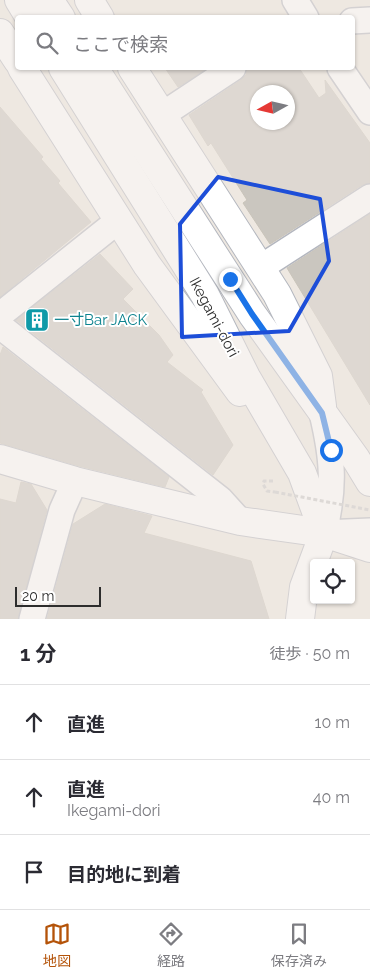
<!DOCTYPE html>
<html lang="ja">
<head>
<meta charset="utf-8">
<style>
  :root { --surface:#fff; --page:#f2f2f3; --text:#2b2b33; --muted:#7c7c81; --line:#e1e1e2; --accent:#b45309 }
  body { margin:0; font-family:Raleway,"Noto Sans JP",sans-serif; background:var(--page); color:var(--text) }
  .controls { position:absolute; right:15px; bottom:15px; display:grid; overflow:hidden; border-radius:5px; box-shadow:0 1px 4px #0004 }
  .controls button { width:45px; height:45px; display:grid; place-items:center; padding:0; border:0; border-bottom:1px solid var(--line); background:var(--surface); color:var(--text); font:25px sans-serif }
  .compass { position:absolute; left:250px; top:85px; width:45px; height:45px; border-radius:50%; background:var(--surface); box-shadow:0 1px 4px #0004; rotate:262deg }
  .scale { position:absolute; left:15px; bottom:12px; width:86px; box-sizing:border-box; padding-left:5px; border:2px solid #2d2d2d; border-top:0; font-size:14px; line-height:18px; white-space:nowrap; color:#2d2d2d; -webkit-text-stroke:4px #fff; paint-order:stroke }
  .stop { position:absolute; width:15px; height:15px; margin:-11px; border:4px solid #1a73e8; border-radius:50%; background:#fff }
  .stop.end { background:#1a73e8; border-color:#fff; box-shadow:0 1px 5px #0008 }
  .list { margin:0; padding:0; list-style:none }
  h2 { display:flex; justify-content:space-between; align-items:center; height:65px; margin:0; padding:0 20px; font-size:21px }
  h2 small { font-size:16px; font-weight:400; color:var(--muted) }
  .list li { display:grid; grid-template-columns:32px 1fr auto; gap:15px; align-items:center; box-sizing:border-box; height:75px; padding:0 20px; border-top:1px solid var(--line) }
  .list b { display:block; font-size:19px; white-space:nowrap }
  .list p { margin:0; font-size:16px; white-space:nowrap; color:var(--muted) }
  .list em { font-size:16px; font-style:normal; color:var(--muted) }
  .icon { flex:none; width:28px; height:28px; fill:none; stroke:currentColor; stroke-width:2; stroke-linecap:round; stroke-linejoin:round }
  .map { position:relative; flex:none; width:370px; height:619px; overflow:hidden }
  .search { position:absolute; background:var(--surface); box-shadow:0 1px 4px #0004; left:15px; right:15px; top:15px; height:55px; display:flex; align-items:center; gap:12px; box-sizing:border-box; padding:0 18px; border-radius:5px; color:var(--muted); font-size:19px }
  .sheet { height:290px; background:var(--surface) }
  nav { display:flex; justify-content:space-around; align-items:center; box-sizing:border-box; height:70px; border-top:1px solid var(--line); background:var(--surface); font-size:14px; color:var(--muted) }
  nav a { display:grid; justify-items:center; gap:2px }
  nav .on { color:var(--accent) }
  .map>svg:first-child { display:block }
  .building { fill:#cac6bf; stroke:#c9c4ba; fill-rule:evenodd }
  .lines { fill:none; stroke-linecap:round; stroke-linejoin:round }
  .street-casing { stroke:#b4b7bf; stroke-width:28 }
  .secondary-casing { stroke:#b4b7bf; stroke-width:30 }
  .path { stroke:#c8c8c8; stroke-width:3; stroke-dasharray:4 2.5; stroke-linecap:butt }
  .street { stroke:#fff; stroke-width:25 }
  .secondary { stroke:#fff; stroke-width:28 }
  .path-bridge { stroke:#c8c8c8; stroke-width:3; stroke-dasharray:4 2.5; stroke-linecap:butt }
  .route { stroke:#1a73e8; stroke-width:6 }
  .marked { fill:none; stroke:#1d4ed8; stroke-width:4; stroke-linejoin:round }
  .labels { text-anchor:middle; dominant-baseline:central; stroke-width:4; stroke-linejoin:round; paint-order:stroke }
  .street-label { font-size:15px; fill:#2d2d2d; stroke:#fff }
  .culture-label { font-size:15px; fill:#0d838f; stroke:#fff; text-anchor:start }
</style>
</head>
<body>
<div class="map">
<svg width="370" height="619" viewBox="0 0 370 619">
  <rect width="100%" height="100%" fill="#eee8e1"/>
  <g class="building">
    <polygon points="165,68 208,68 178,87"/>
    <path d="M 247,68 L 299,68 L 319,98 L 326,93 L 325,80 L 370,143 L 370,183 L 362,185 L 270,244 L 243,203 L 247,200 L 211,143 L 208,146 L 189,115 L 241,80 L 246,75 ZM 258,92 L 288,92 L 288,122 L 258,122 Z"/>
    <polygon points="0,107 43,157 41,159 60,181 58,183 91,222 0,297"/>
    <polygon points="370,214 370,405 287,268"/>
    <polygon points="100,254 133,289 123,299 159,335 173,355 167,362 203,390 201,392 233,445 213,475 16,320"/>
    <polygon points="3,347 169,477 165,487 79,466 0,443 0,355"/>
    <polygon points="21,482 31,484 47,510 18,619 0,619 0,499 16,503"/>
    <polygon points="105,504 152,516 144,533 251,561 269,619 47,619 73,524"/>
  </g>
  <g class="lines">
    <defs>
      <g id="street">
        <polyline points="295,0 306,18"/>
        <polyline points="352,21 370,20"/>
        <polyline points="340,68 370,112"/>
        <polyline points="162,115 233,68"/>
        <polyline points="260,268 370,197"/>
        <polyline points="0,315 119,220"/>
        <polyline points="0,326 220,499 240,521"/>
        <path d="M 322,413 C 333,459 335,486 324,533 L 370,531"/>
        <polyline points="32,619 62,510 75,481"/>
      </g>
      <g id="secondary">
        <polyline points="19,0 30,18"/>
        <polyline points="49,0 61,18"/>
        <polyline points="89,0 100,18"/>
        <polyline points="0,33 18,61"/>
        <polyline points="22,68 147,265 240,392"/>
        <polyline points="63,68 205,295 246,377 302,473 324,533"/>
        <polyline points="94,68 252,314 356,459 370,482"/>
        <polyline points="132,68 277,294 318,376 322,406"/>
        <polyline points="0,459 75,481 240,521 324,533 370,548"/>
        <polyline points="300,619 304,587 324,533"/>
      </g>
    </defs>
    <use href="#street" class="street-casing"/>
    <use href="#secondary" class="secondary-casing"/>
    <polyline class="path" points="273,481 264,481 263,484 267,491 275,492"/>
    <use href="#street" class="street"/>
    <use href="#secondary" class="secondary"/>
    <polyline class="path-bridge" points="275,492 370,510"/>
  </g>
  <g class="lines">
    <polyline class="route" points="230,279 252,314 322,413 331,450"/>
  </g>
  <path d="M0 0H370V619H0ZM 218,177 L 320,199 L 329,261 L 289,331 L 182,337 L 180,224 Z" fill="#eee8e1" fill-opacity=".55" fill-rule="evenodd"/>
  <path class="marked" d="M 218,177 L 320,199 L 329,261 L 289,331 L 182,337 L 180,224 Z"/>
  <defs>
    <symbol id="building-square" viewBox="-11 -11 22 22"><rect x="-9" y="-9" width="18" height="18" rx="4" fill="#0f9aa8" stroke="#fff"/><path d="M-4-6H4V6H1V3H-1V6H-4ZM-2.5-4.3h1.7v1.8h-1.7ZM.8-4.3h1.7v1.8H.8ZM-2.5-1h1.7V.8h-1.7ZM.8-1h1.7V.8H.8Z" fill="#fff"/></symbol>
  </defs>
  <g fill-rule="evenodd">
    <use href="#building-square" x="23" y="306" width="28" height="28"/>
  </g>
  <g class="labels">
    <g class="street-label">
      <text transform="translate(214 317) rotate(62)">Ikegami-dori</text>
    </g>
    <g class="culture-label">
      <text x="54" y="320">一寸Bar JACK</text>
    </g>
  </g>
</svg>
<div class="controls">
<button><svg class="icon" aria-label="locate" viewBox="0 0 24 24"><circle cx="12" cy="12" r="6"/><path d="M12 2v4M12 18v4M2 12h4M18 12h4"/></svg></button>
</div>
<svg class="compass" viewBox="-18 -18 36 36"><path d="M0-13l5 13h-10z" fill="#e53935"/><path d="M0 13l5-13h-10z" fill="#7c7c81"/></svg>
<div class="scale">20 m</div>
<div class="stop" style="left:331px;top:450px"></div>
<div class="stop end" style="left:230px;top:279px"></div>
<div class="search"><svg class="icon" aria-label="search" viewBox="0 0 24 24"><circle cx="10" cy="10" r="6"/><path d="M15 15l6 6"/></svg>ここで検索</div>
</div>
<section class="sheet">
<h2>1 分<small>徒歩 · 50 m</small></h2>
<ul class="list">
<li><svg class="icon" aria-label="ahead" viewBox="0 0 24 24"><path d="M12 20V5M6 11l6-6 6 6"/></svg><div><b>直進</b></div><em>10 m</em></li>
<li><svg class="icon" aria-label="ahead" viewBox="0 0 24 24"><path d="M12 20V5M6 11l6-6 6 6"/></svg><div><b>直進</b><p>Ikegami-dori</p></div><em>40 m</em></li>
<li><svg class="icon" aria-label="arrive" viewBox="0 0 24 24"><path d="M6 21V4h12l-3 4 3 4H6"/></svg><div><b>目的地に到着</b></div></li>
</ul>
</section>
<nav>
<a class="on"><svg class="icon" aria-label="map" viewBox="0 0 24 24"><path d="M3 6l6-2 6 2 6-2v14l-6 2-6-2-6 2zM9 4v14M15 6v14"/></svg>地図</a>
<a><svg class="icon" aria-label="directions" viewBox="0 0 24 24"><path d="M12 3l9 9-9 9-9-9zM9 14v-3h6M13 9l2 2-2 2"/></svg>経路</a>
<a><svg class="icon" aria-label="saved" viewBox="0 0 24 24"><path d="M7 4h10v16l-5-4-5 4z"/></svg>保存済み</a>
</nav>
</body>
</html>
